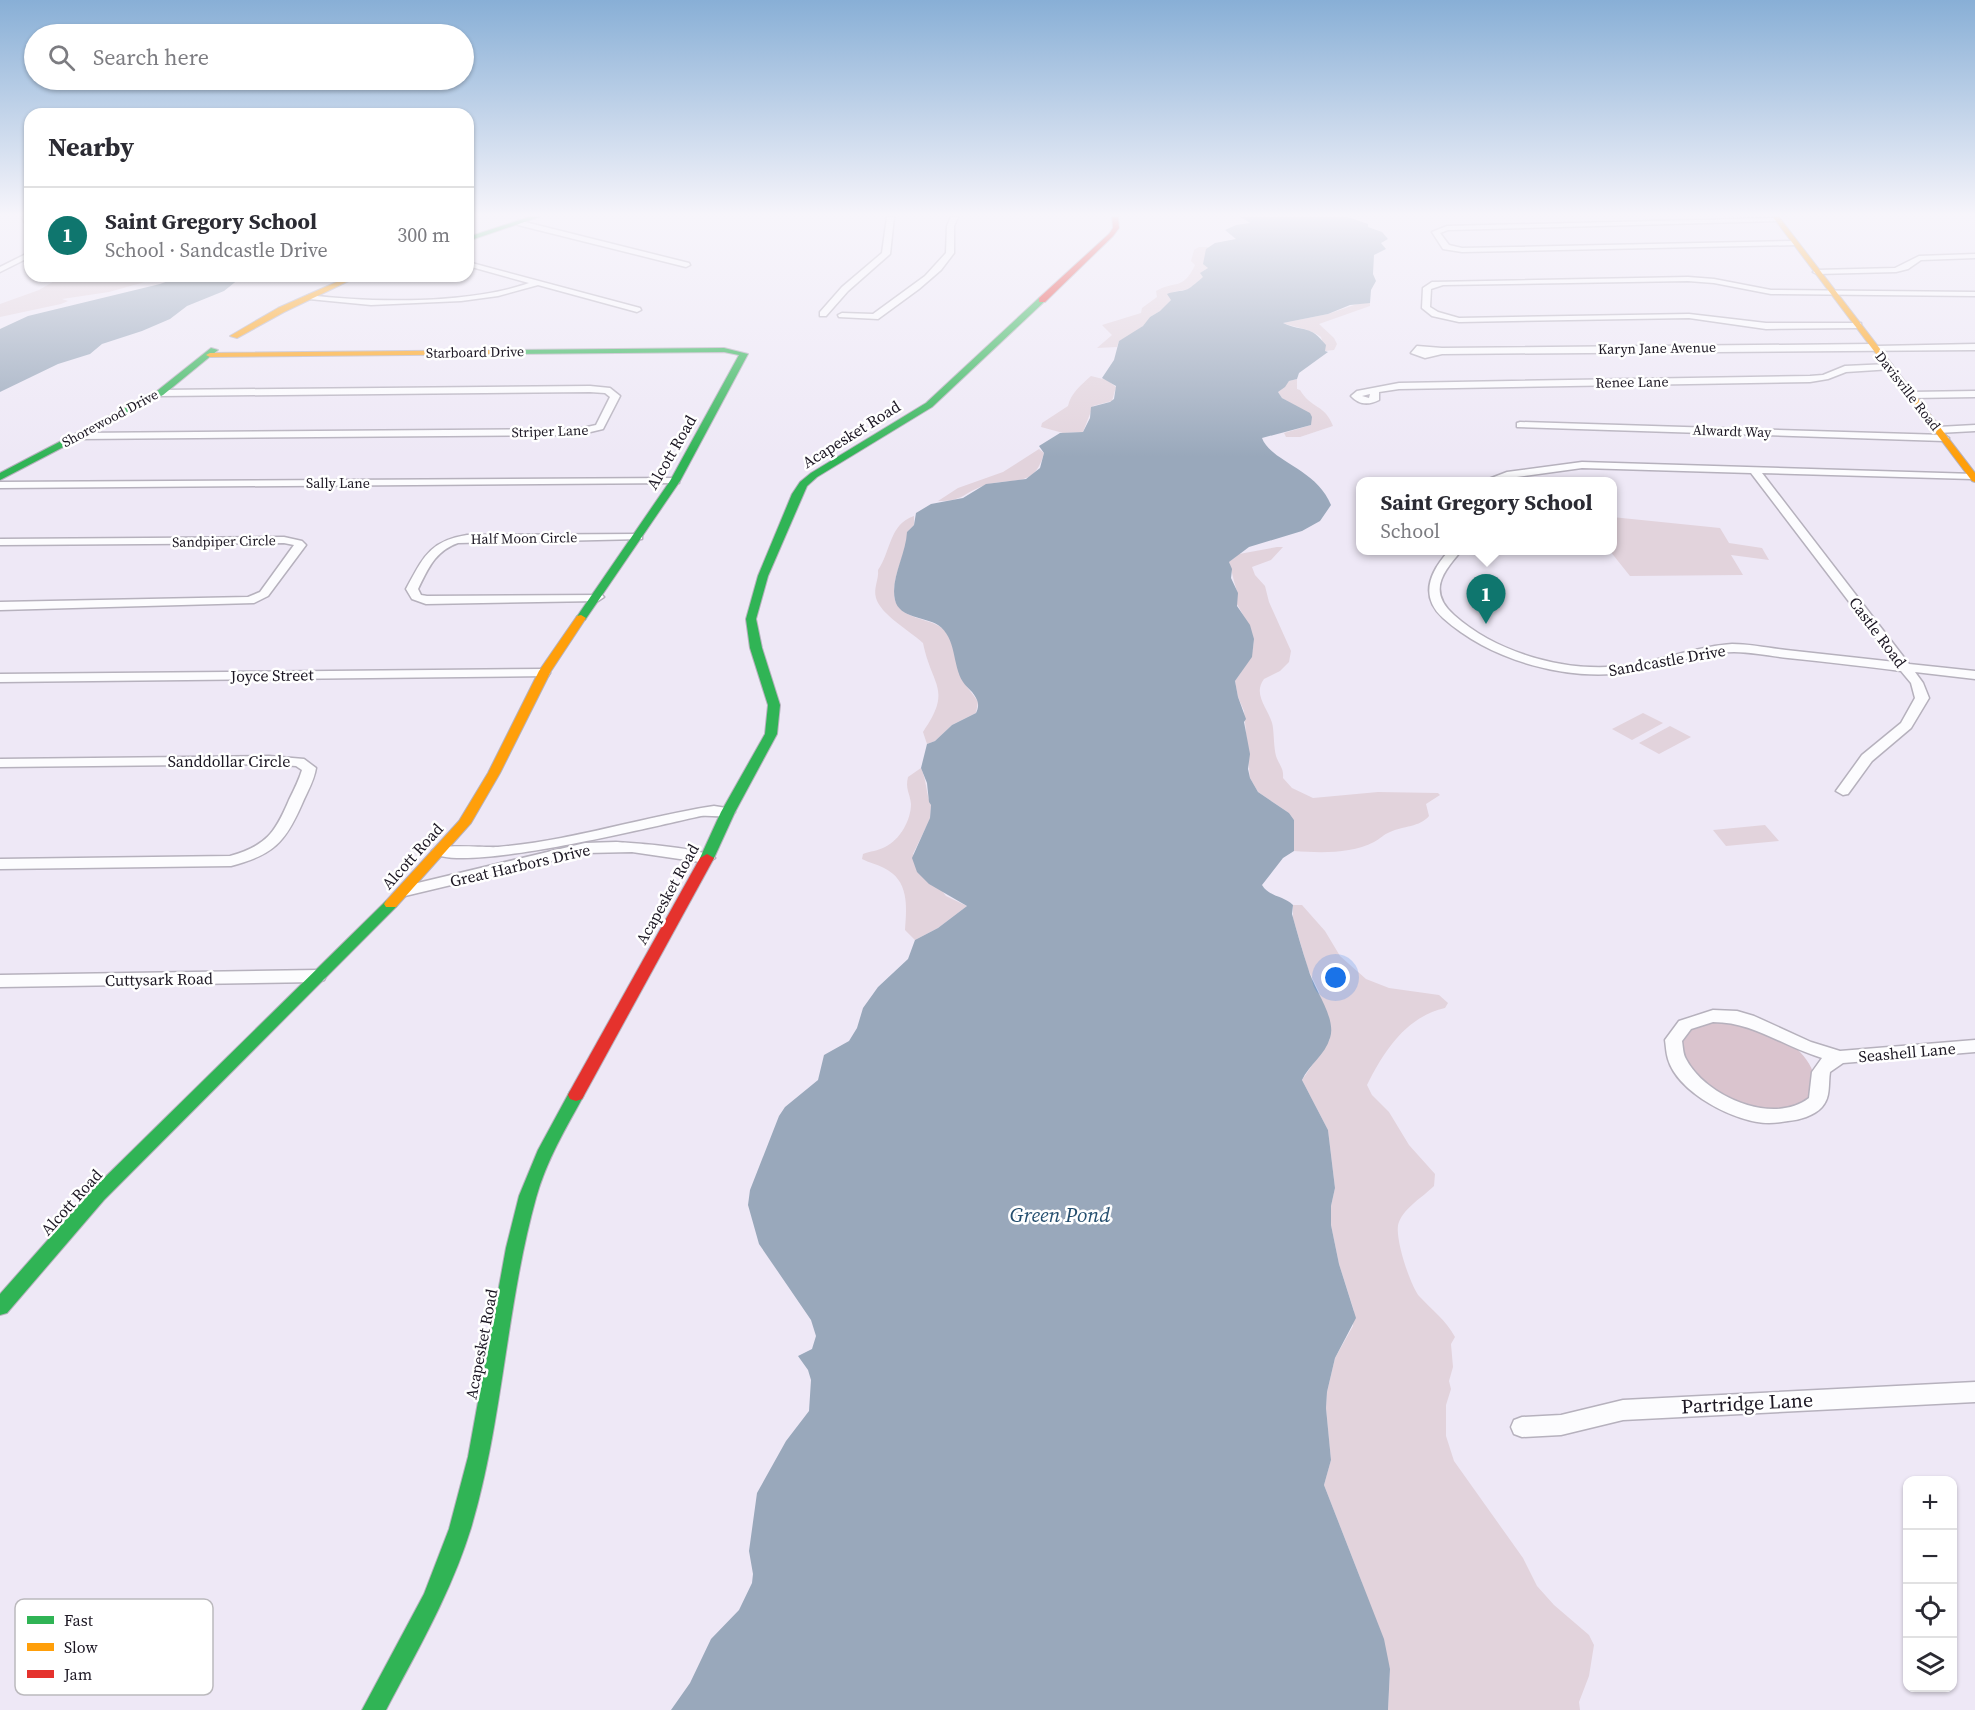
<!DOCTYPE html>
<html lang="en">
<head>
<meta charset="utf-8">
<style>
  :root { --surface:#fff; --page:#f2f2f3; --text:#2b2b33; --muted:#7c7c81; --line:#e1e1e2; --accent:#0f766e }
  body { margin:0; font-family:"Source Serif 4",serif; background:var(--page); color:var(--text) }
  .controls { position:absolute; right:18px; bottom:18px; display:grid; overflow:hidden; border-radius:12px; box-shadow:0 2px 4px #0004 }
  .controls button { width:54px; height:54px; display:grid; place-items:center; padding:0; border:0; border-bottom:2px solid var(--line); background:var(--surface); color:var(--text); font:30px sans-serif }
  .you { position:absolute; left:1336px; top:978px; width:21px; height:21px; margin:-15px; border:4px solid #fff; border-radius:50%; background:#1a73e8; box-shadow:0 0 0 9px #1a73e833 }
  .badge { display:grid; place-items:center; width:39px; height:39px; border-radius:50%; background:var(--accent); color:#fff; font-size:20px; font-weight:700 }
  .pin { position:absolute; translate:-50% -50px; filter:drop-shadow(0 2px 3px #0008) }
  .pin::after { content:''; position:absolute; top:32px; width:21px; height:18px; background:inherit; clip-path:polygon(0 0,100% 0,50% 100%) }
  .popup { position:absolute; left:1356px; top:477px; width:261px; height:78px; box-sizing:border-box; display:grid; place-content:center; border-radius:12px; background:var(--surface); filter:drop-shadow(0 2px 4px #0005); font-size:20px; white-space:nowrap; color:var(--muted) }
  .popup b { font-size:22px; color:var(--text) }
  .popup::after { content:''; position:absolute; left:50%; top:100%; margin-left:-12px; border:12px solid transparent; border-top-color:var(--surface) }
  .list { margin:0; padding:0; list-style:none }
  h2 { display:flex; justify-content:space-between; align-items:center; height:78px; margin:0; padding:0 24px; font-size:26px }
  h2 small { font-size:20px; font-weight:400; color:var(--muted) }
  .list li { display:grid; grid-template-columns:39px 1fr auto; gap:18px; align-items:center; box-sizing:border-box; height:96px; padding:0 24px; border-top:2px solid var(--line) }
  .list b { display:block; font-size:22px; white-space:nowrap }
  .list p { margin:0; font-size:20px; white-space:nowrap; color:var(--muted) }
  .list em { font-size:20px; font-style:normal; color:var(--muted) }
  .icon { flex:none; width:33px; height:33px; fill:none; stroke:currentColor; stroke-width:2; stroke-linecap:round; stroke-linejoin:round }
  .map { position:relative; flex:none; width:1975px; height:1710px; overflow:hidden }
  .search { position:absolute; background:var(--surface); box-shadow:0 2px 4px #0004; left:24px; top:24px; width:450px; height:66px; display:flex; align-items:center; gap:15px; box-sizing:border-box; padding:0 21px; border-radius:33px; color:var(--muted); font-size:22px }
  .panel { position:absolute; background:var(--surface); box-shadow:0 2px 4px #0004; left:24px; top:108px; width:450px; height:174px; border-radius:18px }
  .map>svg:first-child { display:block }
  .green { fill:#e2d3dc }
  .forest { fill:#dac4ce }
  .water { fill:#99a8bb }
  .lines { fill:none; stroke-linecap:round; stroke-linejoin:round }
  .street-casing { stroke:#b6b1bd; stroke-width:3 }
  .fast-casing { stroke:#b6b1bd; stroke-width:2 }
  .slow-casing { stroke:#b6b1bd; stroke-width:2 }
  .jam-casing { stroke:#b6b1bd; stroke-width:2 }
  .street { fill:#fcfcfe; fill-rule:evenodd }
  .fast { fill:#30b455; fill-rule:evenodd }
  .slow { fill:#ff9f0a; fill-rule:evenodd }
  .jam { fill:#e5322d; fill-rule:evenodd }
  .labels { text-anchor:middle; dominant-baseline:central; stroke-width:5; stroke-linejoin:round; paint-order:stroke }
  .far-street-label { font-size:14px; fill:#1c1723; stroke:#fff }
  .street-label { font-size:16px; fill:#1c1723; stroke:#fff }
  .near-street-label { font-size:20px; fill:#1c1723; stroke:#fff }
  .near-water-label { font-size:21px; font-style:italic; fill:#244e6e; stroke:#fff }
  .key { fill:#fff; stroke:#bbb9bd; stroke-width:1.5 }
  .key-label { font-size:16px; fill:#1c1723 }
</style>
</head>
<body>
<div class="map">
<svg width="1975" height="1710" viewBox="0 0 1975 1710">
  <rect width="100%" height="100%" fill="#eee8f6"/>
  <g class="green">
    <path d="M 1199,247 L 1208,247 L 1205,254 L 1208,268 L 1201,273 L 1204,277 C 1203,278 1190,288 1190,289 L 1173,292 L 1171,300 L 1162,310 L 1150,317 L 1147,323 L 1134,333 L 1119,341 L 1117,347 L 1097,348 L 1112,335 L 1102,325 L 1141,313 L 1142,308 L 1157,297 L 1156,291 C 1175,280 1183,291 1195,265 L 1191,261 L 1194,250 Z"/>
    <polygon points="63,276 166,276 109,292 62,299 68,301 61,304 0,317 0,304 39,290"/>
    <path d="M 1360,303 L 1370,303 L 1370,306 L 1319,324 L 1334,338 L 1337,344 L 1334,350 L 1325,351 L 1321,337 C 1309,328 1296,328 1283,323 L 1328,314 Z"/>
    <path d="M 1091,376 L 1107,380 L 1116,387 L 1112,401 L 1093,406 L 1083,432 L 1063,433 L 1041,427 L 1042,423 L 1068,406 C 1071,393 1081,385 1091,376 Z"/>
    <path d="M 1297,379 L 1297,389 L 1300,390 C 1311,409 1325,404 1333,426 L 1300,437 L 1286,437 L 1284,433 L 1311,425 L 1304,411 L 1282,398 L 1278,392 L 1289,381 Z"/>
    <path d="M 1039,449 L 1044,453 C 1034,491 1010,476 983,486 C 963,493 964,501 938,501 L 958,488 L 1003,472 Z"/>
    <path d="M 914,516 L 914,525 L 909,530 C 907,553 890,578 895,600 C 900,619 929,618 942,628 C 954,639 956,661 960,675 C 964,685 973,693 978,702 L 976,713 L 952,725 L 935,741 L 927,744 L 923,732 C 953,689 932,687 923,643 C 909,630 881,615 876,598 C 873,588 879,580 878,570 C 891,552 889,524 914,516 Z"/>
    <polygon points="1612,517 1720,528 1729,543 1762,548 1769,560 1731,555 1743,575 1630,576 1610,551 1612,550"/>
    <path d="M 1277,547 L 1283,547 L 1271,560 L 1252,567 L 1255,575 L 1265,586 L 1269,602 L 1291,651 L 1289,662 L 1280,671 L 1264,679 C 1251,696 1272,712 1273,728 C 1274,737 1274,748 1276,756 C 1279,765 1284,768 1283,778 L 1292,788 L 1313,798 L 1378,792 L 1438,793 L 1440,795 L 1426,804 L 1429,816 C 1420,827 1403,826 1390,832 C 1384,834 1380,839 1374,842 C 1351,854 1320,853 1294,851 L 1294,820 L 1289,813 L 1258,792 L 1250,778 L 1244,711 L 1238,697 L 1235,681 C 1259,646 1259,642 1238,606 C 1234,601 1238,594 1236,588 C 1233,579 1232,571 1229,562 L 1239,554 Z"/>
    <polygon points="1643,713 1663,723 1632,740 1612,729"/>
    <polygon points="1670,726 1691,737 1659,754 1639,743"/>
    <path d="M 921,768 C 927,781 926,795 931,805 L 930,819 L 913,854 L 946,896 L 967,906 L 938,928 L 915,940 L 905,930 C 907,906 909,880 884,868 C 877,864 869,863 862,859 L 863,854 C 870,851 878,851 885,847 C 900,840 911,820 911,804 C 910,793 905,789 908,777 Z"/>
    <polygon points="1765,825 1779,841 1726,846 1713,830"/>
    <path d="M 1293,905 L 1302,905 L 1325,931 L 1340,956 L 1366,979 L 1389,988 L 1439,995 L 1448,1003 L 1445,1008 C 1406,1017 1384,1051 1367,1085 L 1372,1095 L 1389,1112 L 1409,1145 L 1435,1174 L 1434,1186 C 1423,1197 1405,1207 1399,1222 C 1393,1234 1410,1285 1419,1296 C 1432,1310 1446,1320 1455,1337 L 1451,1344 L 1453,1367 L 1449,1381 L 1451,1389 L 1446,1405 L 1446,1436 L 1454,1461 L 1523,1558 L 1537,1586 L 1554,1605 L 1589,1635 L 1594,1645 L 1589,1676 L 1579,1702 L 1580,1710 L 1388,1710 L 1390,1669 L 1361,1580 L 1324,1485 L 1331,1460 L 1326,1408 L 1327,1392 L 1335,1358 L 1353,1326 L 1354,1311 L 1339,1264 L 1331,1225 L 1331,1206 L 1335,1188 L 1328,1130 L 1302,1080 L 1330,1039 L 1319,992 L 1308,969 L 1293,918 Z"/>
  </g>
  <path class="forest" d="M 1721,1020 C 1748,1022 1780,1032 1800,1052 C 1834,1088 1803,1115 1762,1109 C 1754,1108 1743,1108 1735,1104 C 1718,1096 1703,1081 1687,1069 L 1681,1042 C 1691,1026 1702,1023 1721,1020 Z"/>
  <g class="water">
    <path d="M 1241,217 L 1348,217 L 1368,224 L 1368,227 L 1382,232 L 1388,239 L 1381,243 L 1386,249 L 1374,255 L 1373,274 L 1376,281 L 1371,290 L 1370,303 L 1350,305 L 1328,314 L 1283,323 C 1306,333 1309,324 1326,345 L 1325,351 L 1328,352 L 1299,373 L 1297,379 L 1289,381 L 1285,387 L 1278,392 L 1282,398 L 1310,413 L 1312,417 L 1311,425 L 1262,438 C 1271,462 1316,468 1331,505 L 1320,521 L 1302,531 L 1249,547 L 1229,562 L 1232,569 L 1231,578 L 1238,593 L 1237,606 L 1250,625 L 1254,639 L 1252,657 L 1235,681 L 1238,697 L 1246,719 L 1244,722 L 1250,754 L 1248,769 L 1250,778 L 1258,792 L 1289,813 L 1294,820 L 1294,851 L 1283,858 L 1262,885 C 1269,897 1284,896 1293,905 L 1292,914 C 1297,932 1302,950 1308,968 C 1313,988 1337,1018 1330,1038 C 1325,1055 1309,1065 1302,1080 L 1328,1130 L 1335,1188 L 1331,1206 L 1331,1225 L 1339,1264 L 1356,1318 L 1335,1358 L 1327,1392 L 1326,1408 L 1331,1460 L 1324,1485 L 1384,1639 L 1390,1669 L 1388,1710 L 671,1710 L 690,1683 L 711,1639 L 739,1610 L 752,1583 L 753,1574 L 749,1551 L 757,1493 L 786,1441 L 809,1411 L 811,1380 L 808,1370 L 798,1356 L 812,1349 L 816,1336 L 811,1320 L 759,1244 L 748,1205 L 750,1190 L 779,1116 L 785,1107 L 818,1080 L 824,1055 L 849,1041 L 857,1028 L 863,1008 L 878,987 L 908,959 L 915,940 L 938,928 L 967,906 L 929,884 L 917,872 L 912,858 L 930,818 L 931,805 L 929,802 L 927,783 L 921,768 L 927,744 L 935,741 L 952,725 L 976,713 C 978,709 979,704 977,700 C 974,692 967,688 963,682 C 952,665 957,638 938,625 C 925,617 899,618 895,600 C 890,579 906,554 907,532 L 914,525 L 916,513 L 931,504 L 963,498 L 986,484 L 1026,479 L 1040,468 L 1044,453 L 1039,446 L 1060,433 L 1083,432 L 1090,418 L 1091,407 L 1110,402 L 1114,399 L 1116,386 L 1102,378 L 1114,360 L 1119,341 L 1143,326 L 1150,317 L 1160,311 L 1171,300 L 1167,294 C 1173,291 1180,292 1188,289 C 1190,288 1200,280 1203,277 L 1200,273 L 1208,268 L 1203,264 L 1206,249 L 1215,243 L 1236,239 L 1225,230 L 1236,225 L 1250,223 Z"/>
    <polygon points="182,276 247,276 239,279 224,291 187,306 170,319 142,331 102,344 90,354 58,364 0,392 0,329 28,316 160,284"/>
  </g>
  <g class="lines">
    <defs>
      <g id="street">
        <polygon points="22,217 29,217 30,227 27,227"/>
        <polygon points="887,217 894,217 890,254 848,291 826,316 820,316 820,312 842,287 882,253"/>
        <polygon points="951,217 958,217 954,226 954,253 941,270 919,289 878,319 839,317 838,315 842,313 873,314 925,276 946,253 947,226"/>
        <polygon points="1777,218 1779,221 1448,230 1440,233 1449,245 1462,248 1794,241 1797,245 1462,252 1443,249 1432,232 1447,226"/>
        <polygon points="521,221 689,263 690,265 686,267 518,225"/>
        <polygon points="30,252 30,257 0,272 0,267"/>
        <polygon points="1975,254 1975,258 1921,260 1908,269 1896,272 1817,274 1813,272 1817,270 1895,268 1919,256"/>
        <path d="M 468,262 L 640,308 L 641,310 L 637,312 L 538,285 L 498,296 L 461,301 L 371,305 L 309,299 L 305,297 L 309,295 C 372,303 469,304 529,283 L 468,266 Z"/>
        <polygon points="1688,277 1714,279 1771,290 1975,292 1975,296 1771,294 1714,283 1688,281 1443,285 1431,289 1430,307 1438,312 1459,318 1689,314 1766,323 1861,323 1861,327 1858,328 1766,329 1689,318 1459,322 1432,316 1422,308 1423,288 1432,282"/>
        <polygon points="1873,344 1877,346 1975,344 1975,350 1442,354 1425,358 1411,353 1417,346 1442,348"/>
        <path d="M 1889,364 L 1892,365 L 1892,369 L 1846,372 L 1828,379 L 1810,382 L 1399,389 L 1379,392 L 1379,400 C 1369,405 1359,405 1351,396 L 1357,391 L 1399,383 L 1810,376 L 1823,375 L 1845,366 ZM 1370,394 L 1369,398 L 1362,396 Z"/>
        <polygon points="590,386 610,388 620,396 603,429 578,435 78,439 73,436 78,433 578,429 596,425 610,397 605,393 590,392 160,396 155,393 160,390"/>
        <polygon points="1975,391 1975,397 1911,398 1906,395 1911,392"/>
        <polygon points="1520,422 1944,435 1949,438 1944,441 1517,427 1517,423"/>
        <polygon points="1975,425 1975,431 1938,433 1933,430 1938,427"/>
        <path d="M 1582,462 L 1975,474 L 1975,478 L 1972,479 L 1762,473 L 1909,664 L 1975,671 L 1975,679 L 1915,672 L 1923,683 L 1929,698 L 1911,728 L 1872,761 L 1848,794 L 1843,795 L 1836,791 L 1862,755 L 1901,723 L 1915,698 L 1911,683 L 1901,671 C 1863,666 1826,662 1788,658 C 1770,656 1751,652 1734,652 C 1699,652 1665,667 1631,672 C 1568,682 1491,661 1443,618 C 1420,597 1429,573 1448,552 L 1462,550 C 1443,572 1427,591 1454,615 C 1499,655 1571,674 1629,665 C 1664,660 1697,646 1732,644 C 1749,644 1769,648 1786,650 C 1822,654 1859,658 1895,662 L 1751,473 L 1582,468 L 1509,478 L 1498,482 L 1481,482 L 1507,472 Z"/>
        <polygon points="675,478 679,479 679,483 0,488 0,482"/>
        <path d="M 638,534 L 642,535 L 642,539 L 458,543 C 435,551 428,569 418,589 L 421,595 L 427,596 L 602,595 L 604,597 L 598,601 L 426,604 L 412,599 L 406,589 C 423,558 429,541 467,535 Z"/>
        <polygon points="284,537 302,541 306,545 268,596 254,603 0,610 0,602 248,597 260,592 294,545 284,543 0,545 0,539"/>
        <polygon points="544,669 548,670 550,673 548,676 0,682 0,674"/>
        <path d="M 269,756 L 304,759 L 316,768 C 314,781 307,792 302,804 C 285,843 273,855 231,866 L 0,869 L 0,859 L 230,856 C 266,846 275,833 289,800 C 294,790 299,780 302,770 L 296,766 L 269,764 L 0,767 L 0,759 Z"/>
        <path d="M 714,806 L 733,809 L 735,812 C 728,819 712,815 701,816 C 663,824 452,877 432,851 C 438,843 485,848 498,847 C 571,841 642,817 714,806 Z"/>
        <path d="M 616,842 C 633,843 706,848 715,858 L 707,863 L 632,852 L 585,853 L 405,896 L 397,891 L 405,886 L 585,843 Z"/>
        <polygon points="318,970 324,972 326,976 324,980 318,982 0,987 0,975"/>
        <path d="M 1713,1010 L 1737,1011 L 1754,1016 L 1811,1042 L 1840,1051 L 1975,1040 L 1975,1052 L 1843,1063 L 1830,1072 C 1828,1084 1831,1097 1822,1107 C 1814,1116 1799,1120 1788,1121 C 1782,1122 1776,1123 1769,1123 C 1736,1123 1678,1093 1668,1059 C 1666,1053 1666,1046 1665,1040 L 1679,1021 ZM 1713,1022 C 1754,1022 1784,1047 1822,1058 L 1812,1072 L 1809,1098 C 1773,1126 1705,1096 1686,1059 C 1683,1054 1683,1047 1682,1041 L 1691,1029 Z"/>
        <polygon points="1975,1382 1975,1402 1623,1420 1561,1435 1522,1437 1514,1434 1511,1427 1514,1420 1522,1417 1561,1415 1623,1400"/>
      </g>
      <g id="fast">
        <polygon points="529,217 539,217 468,241 468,237"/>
        <polygon points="1039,298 1046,300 932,407 817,477 807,486 768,576 756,619 762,648 780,705 777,734 735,812 714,858 712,861 702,861 700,858 721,812 765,734 768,705 750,648 746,619 758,576 792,494 800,482 811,473 926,403"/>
        <polygon points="211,348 218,350 163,395 0,480 0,473 157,391"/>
        <polygon points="724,348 748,354 680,481 585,620 577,620 576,618 670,481 739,355 724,352 509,354 505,352 509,350"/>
        <polygon points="391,899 398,904 396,907 104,1200 7,1313 0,1315 0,1294 92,1190 386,901"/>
        <path d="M 576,1089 L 582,1091 L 584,1095 C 566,1128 546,1161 536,1198 C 506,1306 503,1421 471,1528 C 451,1593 417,1651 386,1710 L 362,1710 L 424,1594 L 449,1529 L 468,1457 L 506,1248 L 519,1196 L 538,1150 L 570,1091 Z"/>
      </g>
      <g id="slow">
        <polygon points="1773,217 1779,217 1975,473 1975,482 1972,481"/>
        <polygon points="350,276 359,276 284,312 237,338 230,336 278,308"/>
        <polygon points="509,350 512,350 512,354 210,357 206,355 210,353"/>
        <polygon points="581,615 586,618 551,671 500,773 471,823 396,907 386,907 384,904 386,901 459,821 488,773 539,671 577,616"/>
      </g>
      <g id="jam">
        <polygon points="1112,217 1118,217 1119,228 1113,236 1045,302 1039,302 1039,298 1109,234 1113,228"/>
        <polygon points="707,854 714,858 582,1099 576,1101 570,1099 568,1095 570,1091 700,858"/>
      </g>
    </defs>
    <use href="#street" class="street-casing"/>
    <use href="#fast" class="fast-casing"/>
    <use href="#slow" class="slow-casing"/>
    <use href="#jam" class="jam-casing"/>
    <use href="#street" class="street"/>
    <use href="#fast" class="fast"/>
    <use href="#slow" class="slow"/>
    <use href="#jam" class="jam"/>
  </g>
  <linearGradient id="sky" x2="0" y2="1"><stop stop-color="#88afd6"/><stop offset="0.47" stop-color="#f7f5fb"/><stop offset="1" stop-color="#f7f5fb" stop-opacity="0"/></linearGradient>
  <rect width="1975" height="457" fill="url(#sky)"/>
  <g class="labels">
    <g class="far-street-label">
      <text transform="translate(1657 348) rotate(-1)">Karyn Jane Avenue</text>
      <text transform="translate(475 352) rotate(-1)">Starboard Drive</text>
      <text transform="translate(1632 382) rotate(-1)">Renee Lane</text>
      <text transform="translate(1908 391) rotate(52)">Davisville Road</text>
      <text transform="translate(110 418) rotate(-28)">Shorewood Drive</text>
      <text transform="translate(550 431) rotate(-2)">Striper Lane</text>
      <text transform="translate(1732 431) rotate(2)">Alwardt Way</text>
      <text x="338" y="483">Sally Lane</text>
      <text transform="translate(524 538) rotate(-1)">Half Moon Circle</text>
      <text transform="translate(224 541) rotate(-1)">Sandpiper Circle</text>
    </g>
    <g class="street-label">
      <text transform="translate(851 434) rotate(-32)">Acapesket Road</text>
      <text transform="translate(671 452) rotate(-60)">Alcott Road</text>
      <text transform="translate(1878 632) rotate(53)">Castle Road</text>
      <text transform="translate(1667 660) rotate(-10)">Sandcastle Drive</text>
      <text transform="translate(272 675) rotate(-1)">Joyce Street</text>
      <text x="229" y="761">Sanddollar Circle</text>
      <text transform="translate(412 856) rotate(-48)">Alcott Road</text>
      <text transform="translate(520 865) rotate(-13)">Great Harbors Drive</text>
      <text transform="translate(667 894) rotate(-61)">Acapesket Road</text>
      <text transform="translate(159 979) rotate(-1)">Cuttysark Road</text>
      <text transform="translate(1907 1052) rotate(-5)">Seashell Lane</text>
      <text transform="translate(71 1202) rotate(-48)">Alcott Road</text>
      <text transform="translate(481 1344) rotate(-79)">Acapesket Road</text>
    </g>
    <g class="near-street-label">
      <text transform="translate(1747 1403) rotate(-3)">Partridge Lane</text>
    </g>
    <g class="near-water-label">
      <text x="1060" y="1214">Green Pond</text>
    </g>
  </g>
  <rect x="15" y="1599" width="198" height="96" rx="9" class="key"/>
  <rect x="27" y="1616" width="27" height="8" fill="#30b455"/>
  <rect x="27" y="1643" width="27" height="8" fill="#ff9f0a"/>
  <rect x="27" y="1670" width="27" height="8" fill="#e5322d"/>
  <g class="key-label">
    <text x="64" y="1626">Fast</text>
    <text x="64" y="1653">Slow</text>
    <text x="64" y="1680">Jam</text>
  </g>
</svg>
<div class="controls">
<button>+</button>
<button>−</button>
<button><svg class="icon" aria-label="locate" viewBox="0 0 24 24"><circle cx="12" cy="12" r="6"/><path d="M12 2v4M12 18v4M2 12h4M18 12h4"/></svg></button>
<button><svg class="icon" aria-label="layers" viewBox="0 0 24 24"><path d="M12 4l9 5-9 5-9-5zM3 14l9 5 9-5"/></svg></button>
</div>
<div class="you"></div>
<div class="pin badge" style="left:1486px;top:624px">1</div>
<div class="popup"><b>Saint Gregory School</b>School</div>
<div class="search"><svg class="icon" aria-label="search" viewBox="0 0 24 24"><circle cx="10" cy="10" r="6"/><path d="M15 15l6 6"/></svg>Search here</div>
<section class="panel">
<h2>Nearby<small></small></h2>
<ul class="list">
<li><span class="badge">1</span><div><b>Saint Gregory School</b><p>School · Sandcastle Drive</p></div><em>300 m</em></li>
</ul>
</section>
</div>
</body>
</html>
